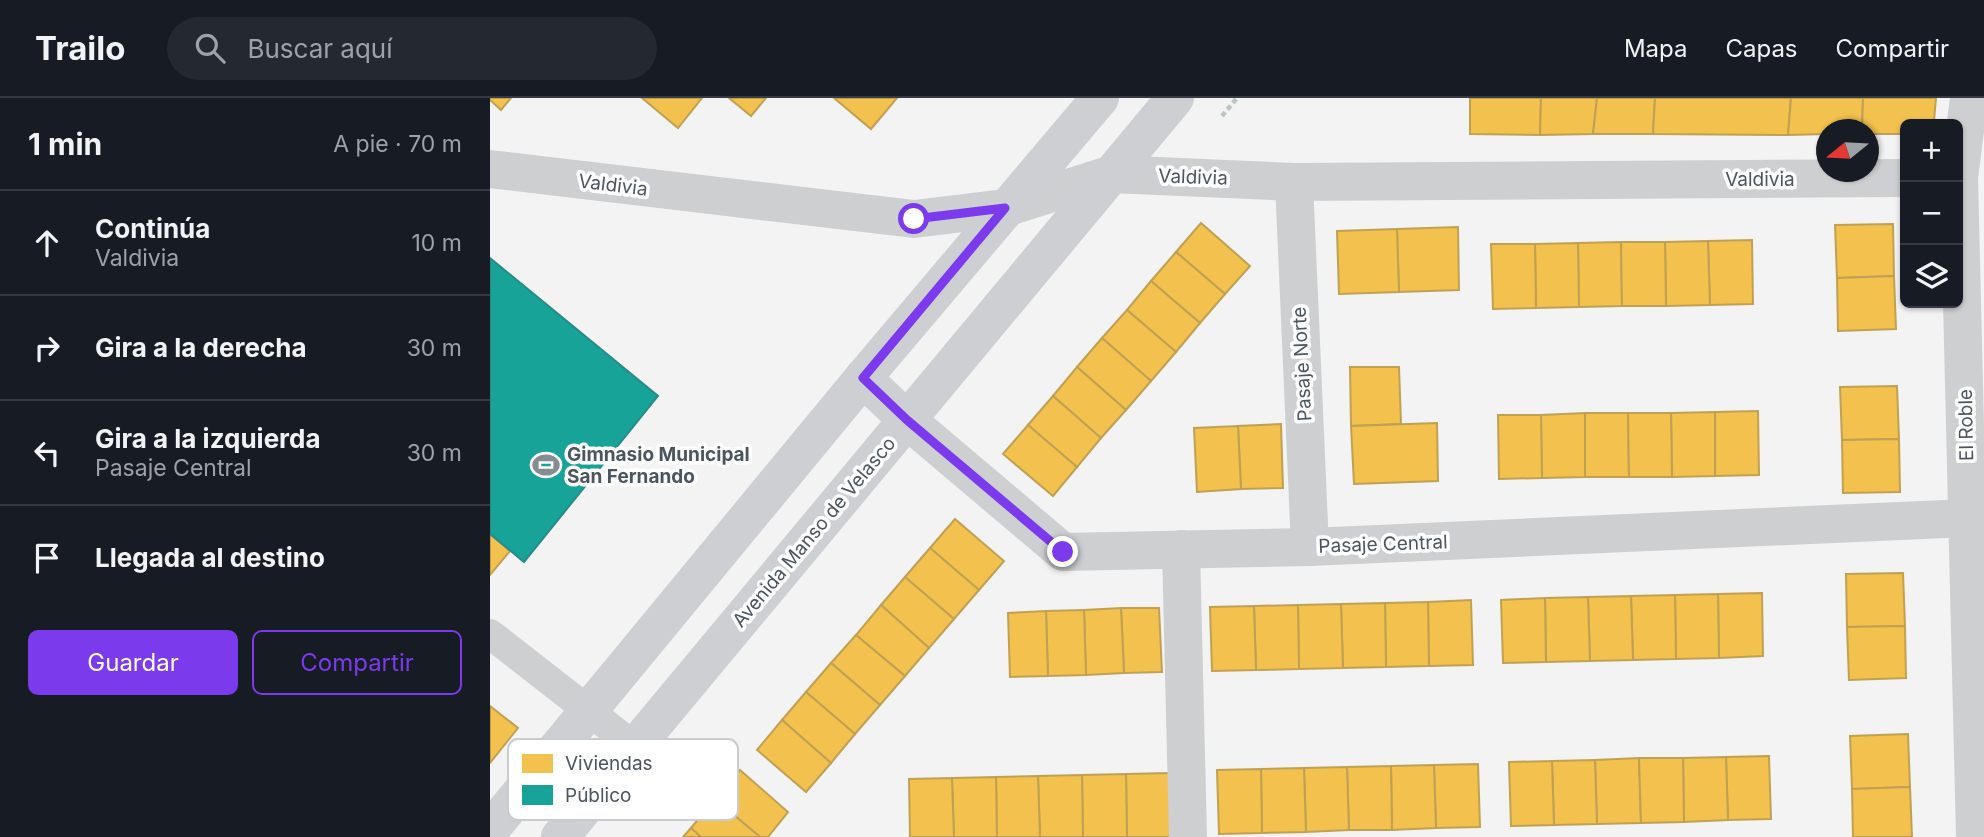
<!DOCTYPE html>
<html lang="es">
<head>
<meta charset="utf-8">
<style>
  :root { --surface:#171b24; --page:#242831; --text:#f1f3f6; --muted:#9ea1a6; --line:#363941; --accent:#7c3aed }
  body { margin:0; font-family:Inter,sans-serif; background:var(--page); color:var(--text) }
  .controls { position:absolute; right:21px; top:21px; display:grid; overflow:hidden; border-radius:10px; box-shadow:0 2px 5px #0004 }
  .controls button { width:63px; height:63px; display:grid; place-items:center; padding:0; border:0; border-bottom:2px solid var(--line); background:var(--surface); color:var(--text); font:35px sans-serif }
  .compass { position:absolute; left:1326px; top:21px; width:63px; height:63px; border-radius:50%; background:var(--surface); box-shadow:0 2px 5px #0004; rotate:252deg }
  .stop { position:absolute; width:21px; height:21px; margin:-16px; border:5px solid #7c3aed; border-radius:50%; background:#fff }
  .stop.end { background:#7c3aed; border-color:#fff; box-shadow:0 2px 7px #0008 }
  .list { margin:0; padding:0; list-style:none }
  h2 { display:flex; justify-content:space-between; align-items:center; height:91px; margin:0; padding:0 28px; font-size:30px }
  h2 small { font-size:23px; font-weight:400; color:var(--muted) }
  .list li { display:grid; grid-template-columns:46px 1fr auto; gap:21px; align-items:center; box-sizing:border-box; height:105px; padding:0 28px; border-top:2px solid var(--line) }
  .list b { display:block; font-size:26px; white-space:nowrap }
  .list p { margin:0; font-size:23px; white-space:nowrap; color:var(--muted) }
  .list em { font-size:23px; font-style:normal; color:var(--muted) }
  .actions { display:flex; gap:14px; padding:21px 28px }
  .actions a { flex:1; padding:16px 0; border:2px solid var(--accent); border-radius:10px; text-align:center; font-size:24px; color:var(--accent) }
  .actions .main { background:var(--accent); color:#fff }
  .icon { flex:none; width:38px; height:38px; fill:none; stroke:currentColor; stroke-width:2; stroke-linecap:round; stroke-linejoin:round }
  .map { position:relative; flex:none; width:1494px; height:739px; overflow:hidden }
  header { display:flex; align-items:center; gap:42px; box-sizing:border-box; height:98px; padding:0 35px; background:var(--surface); border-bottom:2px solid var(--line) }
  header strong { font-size:33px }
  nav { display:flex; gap:38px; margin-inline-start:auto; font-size:24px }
  .search { width:490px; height:63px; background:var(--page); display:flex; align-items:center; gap:18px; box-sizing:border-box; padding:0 24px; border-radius:38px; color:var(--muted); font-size:26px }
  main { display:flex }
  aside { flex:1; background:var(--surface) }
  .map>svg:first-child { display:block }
  .homes { fill:#f2c14e; stroke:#c0a153; stroke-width:2 }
  .public { fill:#17a398; stroke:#278c87; stroke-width:2 }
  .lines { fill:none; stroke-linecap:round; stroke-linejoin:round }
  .path { stroke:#bbc6c3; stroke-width:4.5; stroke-dasharray:5 3.5; stroke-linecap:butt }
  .lane { stroke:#cdcfd1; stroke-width:30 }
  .street { stroke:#cdcfd1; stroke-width:38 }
  .secondary { stroke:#cecfd2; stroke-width:38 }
  .route { stroke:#7c3aed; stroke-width:9 }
  .labels { text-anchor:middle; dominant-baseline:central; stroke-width:7; stroke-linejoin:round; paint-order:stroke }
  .street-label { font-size:19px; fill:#4b555f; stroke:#fff }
  .poi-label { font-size:19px; font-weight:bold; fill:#4b555f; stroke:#fff; text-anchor:start }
  .key { fill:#fff; stroke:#c9cccf; stroke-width:2 }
  .key-label { font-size:19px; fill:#4b555f }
</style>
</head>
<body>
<header>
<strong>Trailo</strong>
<div class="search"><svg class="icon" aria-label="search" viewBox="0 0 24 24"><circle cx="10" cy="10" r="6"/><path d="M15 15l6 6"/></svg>Buscar aquí</div>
<nav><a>Mapa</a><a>Capas</a><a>Compartir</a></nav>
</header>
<main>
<aside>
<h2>1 min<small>A pie · 70 m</small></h2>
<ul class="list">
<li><svg class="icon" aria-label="ahead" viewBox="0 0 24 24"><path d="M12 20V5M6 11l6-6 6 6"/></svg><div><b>Continúa</b><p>Valdivia</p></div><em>10 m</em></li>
<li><svg class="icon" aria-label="right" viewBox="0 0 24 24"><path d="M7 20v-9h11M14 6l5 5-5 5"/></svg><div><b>Gira a la derecha</b></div><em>30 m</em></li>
<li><svg class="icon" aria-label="left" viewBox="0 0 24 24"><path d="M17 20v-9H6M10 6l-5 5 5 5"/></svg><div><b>Gira a la izquierda</b><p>Pasaje Central</p></div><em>30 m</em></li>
<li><svg class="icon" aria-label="arrive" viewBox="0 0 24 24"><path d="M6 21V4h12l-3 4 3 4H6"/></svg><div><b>Llegada al destino</b></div></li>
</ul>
<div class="actions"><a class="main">Guardar</a><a>Compartir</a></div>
</aside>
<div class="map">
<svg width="1494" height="739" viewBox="0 0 1494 739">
  <rect width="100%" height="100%" fill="#f3f3f3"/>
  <g class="homes">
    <polygon points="0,0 21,0 11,12 0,2"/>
    <polygon points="152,0 212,0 188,30"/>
    <polygon points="239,0 276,0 261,18"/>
    <polygon points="344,0 407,0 381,31"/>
    <polygon points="980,0 1051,0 1050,37 980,36"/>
    <polygon points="1051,0 1107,0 1103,36 1050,37"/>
    <polygon points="1107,0 1165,0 1163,36 1103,36"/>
    <polygon points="1165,0 1301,0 1298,37 1163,36"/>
    <polygon points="1301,0 1373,0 1372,32 1336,32 1336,36 1298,37"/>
    <polygon points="1373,0 1446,0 1444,23 1439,26 1415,26 1415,36 1378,36 1378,32 1372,32"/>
    <polygon points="711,125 760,168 735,196 686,154"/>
    <polygon points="1403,126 1404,178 1347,180 1345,127"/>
    <polygon points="968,129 969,192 909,194 907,131"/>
    <polygon points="907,131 909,194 849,196 847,133"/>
    <polygon points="1262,142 1263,206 1220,207 1218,143"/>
    <polygon points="1218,143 1220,207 1176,208 1175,144"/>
    <polygon points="1131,144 1132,208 1089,209 1088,145"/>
    <polygon points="1131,144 1175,144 1176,208 1132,208"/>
    <polygon points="1088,145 1089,209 1046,210 1045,146"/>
    <polygon points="1001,146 1045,146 1046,210 1003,211"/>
    <polygon points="686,154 735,196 710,225 661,183"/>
    <polygon points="1404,178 1406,231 1348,233 1347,180"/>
    <polygon points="661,183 710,225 686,254 637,212"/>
    <polygon points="637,212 686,254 661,283 612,240"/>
    <polygon points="612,240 661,283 636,312 587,269"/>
    <polygon points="587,269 636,312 611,340 563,298"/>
    <polygon points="860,269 909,269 911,326 861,328"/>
    <polygon points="1407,288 1409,341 1352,342 1350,289"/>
    <polygon points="563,298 611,340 587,369 538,327"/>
    <polygon points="1268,313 1269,377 1225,378 1225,314"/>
    <polygon points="1225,314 1225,378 1182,379 1181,315"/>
    <polygon points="1095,315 1138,315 1139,379 1095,379"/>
    <polygon points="1095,315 1095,379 1052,380 1051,317"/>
    <polygon points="1138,315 1181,315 1182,379 1139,379"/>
    <polygon points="1008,317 1051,317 1052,380 1009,381"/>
    <polygon points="947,325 948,383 864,386 861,328"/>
    <polygon points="791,326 793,390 751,391 748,328"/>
    <polygon points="538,327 587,369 563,398 513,356"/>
    <polygon points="748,328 751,391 707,394 704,330"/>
    <polygon points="1409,341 1410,394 1353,395 1352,342"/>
    <polygon points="465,421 514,463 489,492 440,450"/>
    <polygon points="0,436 20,453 0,477"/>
    <polygon points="440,450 489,492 464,521 415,479"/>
    <polygon points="1413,475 1415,528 1357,529 1356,476"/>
    <polygon points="415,479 464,521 439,550 391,507"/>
    <polygon points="1272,495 1273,558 1229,560 1228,496"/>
    <polygon points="1228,496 1229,560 1186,561 1185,497"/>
    <polygon points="1185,497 1186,561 1143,562 1141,498"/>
    <polygon points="1141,498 1143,562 1100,563 1098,499"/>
    <polygon points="1098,499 1100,563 1056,564 1055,500"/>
    <polygon points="1055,500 1056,564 1013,565 1011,502"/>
    <polygon points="981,502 983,567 939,568 938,504"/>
    <polygon points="938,504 939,568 896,569 895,505"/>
    <polygon points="895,505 896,569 853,570 851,506"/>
    <polygon points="851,506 853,570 809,571 808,507"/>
    <polygon points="391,507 439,550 415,578 366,537"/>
    <polygon points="808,507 809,571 766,572 764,508"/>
    <polygon points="764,508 766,572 722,573 720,509"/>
    <polygon points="631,510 669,510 672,574 634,575"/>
    <polygon points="631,510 634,575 596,577 594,512"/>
    <polygon points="594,512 596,577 558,578 556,513"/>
    <polygon points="556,513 558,578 520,579 518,515"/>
    <polygon points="1415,528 1416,580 1359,582 1357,529"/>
    <polygon points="366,537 415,578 390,607 341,565"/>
    <polygon points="341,565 390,607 365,636 316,594"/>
    <polygon points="316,594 365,636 341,665 292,622"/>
    <polygon points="0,608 28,630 0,665"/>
    <polygon points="292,622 341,665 316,694 267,652"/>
    <polygon points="1418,636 1420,689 1362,691 1360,638"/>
    <polygon points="1279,658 1281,721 1238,722 1236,659"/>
    <polygon points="1236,659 1238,722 1194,724 1193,660"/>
    <polygon points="1149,660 1151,725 1107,726 1105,662"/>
    <polygon points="1149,660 1193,660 1194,724 1151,725"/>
    <polygon points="1105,662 1107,726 1064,727 1062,663"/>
    <polygon points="1062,663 1064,727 1021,728 1019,664"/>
    <polygon points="988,666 990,729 946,730 944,667"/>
    <polygon points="944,667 946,730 902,732 901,668"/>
    <polygon points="901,668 902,732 859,732 857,669"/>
    <polygon points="857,669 859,732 816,734 814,670"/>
    <polygon points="814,670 816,734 772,735 771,671"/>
    <polygon points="771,671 772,735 729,736 727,672"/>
    <polygon points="250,672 298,714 278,739 270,739 225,701"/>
    <polygon points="679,675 681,739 637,739 636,676"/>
    <polygon points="636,676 637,739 593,739 592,677"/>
    <polygon points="592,677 593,739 550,739 548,678"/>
    <polygon points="548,678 550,739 507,739 506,679"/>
    <polygon points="506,679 507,739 464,739 462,680"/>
    <polygon points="462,680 464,739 420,739 419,681"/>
    <polygon points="1420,689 1422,739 1363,739 1362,691"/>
    <polygon points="225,701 270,739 211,739 201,730"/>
    <polygon points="201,730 211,739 193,739"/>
  </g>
  <polygon class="public" points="0,160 168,298 34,464 0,436"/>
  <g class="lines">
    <polyline class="path" points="732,18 747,0"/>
    <polyline class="lane" points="0,536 145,649"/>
    <g class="street">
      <polyline points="1479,0 1469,80 1485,739"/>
      <polyline points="0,71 424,121 515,110 622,76 804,84 1415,80"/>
      <polyline points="804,84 820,449"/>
      <polyline points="373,280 417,322 573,454 820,449 1478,420"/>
      <polyline points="691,451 698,739"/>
    </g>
    <g class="secondary">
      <polyline points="0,732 373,280 610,0"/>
      <polyline points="70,739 685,0"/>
    </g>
  </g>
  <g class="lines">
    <polyline class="route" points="424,121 515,110 373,280 417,322 573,454"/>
  </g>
  <defs>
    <symbol id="stadium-bare" viewBox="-9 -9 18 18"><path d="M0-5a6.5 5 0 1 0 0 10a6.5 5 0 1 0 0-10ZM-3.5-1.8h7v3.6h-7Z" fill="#868c93" stroke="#fff" stroke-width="2.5" paint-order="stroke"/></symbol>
  </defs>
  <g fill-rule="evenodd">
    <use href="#stadium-bare" x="37" y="348" width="38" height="38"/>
  </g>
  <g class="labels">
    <g class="street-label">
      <text transform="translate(703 79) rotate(2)">Valdivia</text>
      <text x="1270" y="81">Valdivia</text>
      <text transform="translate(123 87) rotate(7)">Valdivia</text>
      <text transform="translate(812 266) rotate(-93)">Pasaje Norte</text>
      <text transform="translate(1476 327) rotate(-91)">El Roble</text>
      <text transform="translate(324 434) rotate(-50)">Avenida Manso de Velasco</text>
      <text transform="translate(893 446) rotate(-2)">Pasaje Central</text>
    </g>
    <g class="poi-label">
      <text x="77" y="356">Gimnasio Municipal<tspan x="77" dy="22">San Fernando</tspan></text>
    </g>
  </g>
  <rect x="18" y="641" width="230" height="81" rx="10" class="key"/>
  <rect x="32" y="656" width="31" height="19" fill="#f2c14e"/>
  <rect x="32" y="687" width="31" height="20" fill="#17a398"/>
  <g class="key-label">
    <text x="75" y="672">Viviendas</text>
    <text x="75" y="704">Público</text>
  </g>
</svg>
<div class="controls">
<button>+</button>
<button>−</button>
<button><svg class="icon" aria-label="layers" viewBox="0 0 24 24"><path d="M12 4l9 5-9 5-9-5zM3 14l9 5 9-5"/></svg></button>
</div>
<svg class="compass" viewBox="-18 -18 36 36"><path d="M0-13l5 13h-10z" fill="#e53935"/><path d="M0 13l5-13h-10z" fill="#9ea1a6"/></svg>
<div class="stop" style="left:424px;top:121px"></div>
<div class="stop end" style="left:573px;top:454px"></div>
</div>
</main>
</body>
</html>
